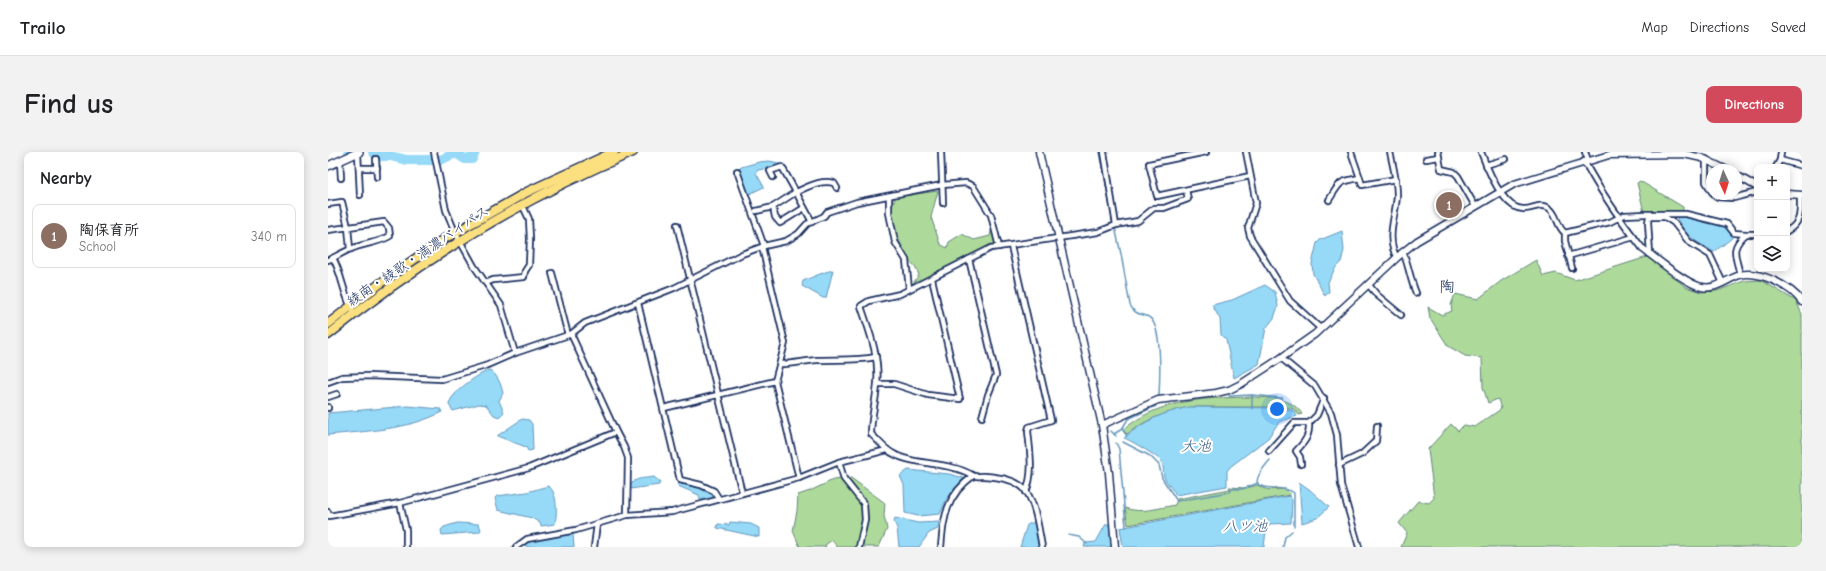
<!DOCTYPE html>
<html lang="en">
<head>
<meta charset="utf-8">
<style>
  :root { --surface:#fff; --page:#f2f2f2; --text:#202124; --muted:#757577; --line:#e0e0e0; --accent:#d1495b }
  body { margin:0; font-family:"Comic Neue","Klee One",sans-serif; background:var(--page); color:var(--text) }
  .controls { position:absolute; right:12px; top:12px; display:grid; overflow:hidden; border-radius:8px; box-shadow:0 2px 10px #0003 }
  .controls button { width:36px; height:36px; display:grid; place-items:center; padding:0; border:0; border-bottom:1px solid var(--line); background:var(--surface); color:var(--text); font:20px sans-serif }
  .compass { position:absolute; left:1378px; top:12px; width:36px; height:36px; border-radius:50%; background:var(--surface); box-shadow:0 2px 10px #0003; rotate:176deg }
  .you { position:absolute; left:949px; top:257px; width:14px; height:14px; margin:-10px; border:3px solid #fff; border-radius:50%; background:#1a73e8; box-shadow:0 0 0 6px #1a73e833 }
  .badge { display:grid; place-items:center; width:26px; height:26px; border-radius:50%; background:var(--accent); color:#fff; font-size:13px; font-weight:700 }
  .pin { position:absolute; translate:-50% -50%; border:2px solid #fff; box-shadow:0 1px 4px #0006 }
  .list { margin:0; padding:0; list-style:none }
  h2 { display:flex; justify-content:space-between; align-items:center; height:52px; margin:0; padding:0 16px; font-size:17px }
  h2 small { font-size:13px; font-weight:400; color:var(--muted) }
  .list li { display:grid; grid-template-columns:26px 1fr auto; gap:12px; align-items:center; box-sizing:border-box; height:64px; margin:0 8px 8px; padding:0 8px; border:1px solid var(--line); border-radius:8px }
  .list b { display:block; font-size:15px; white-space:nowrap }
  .list p { margin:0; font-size:13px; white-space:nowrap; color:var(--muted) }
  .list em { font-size:13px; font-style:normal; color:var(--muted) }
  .icon { flex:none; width:22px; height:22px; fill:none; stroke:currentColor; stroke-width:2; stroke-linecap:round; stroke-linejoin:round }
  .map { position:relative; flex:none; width:1474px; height:395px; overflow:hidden; border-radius:8px }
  header { display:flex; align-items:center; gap:24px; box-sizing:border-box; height:56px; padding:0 20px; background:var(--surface); border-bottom:1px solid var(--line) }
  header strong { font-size:19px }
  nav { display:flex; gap:22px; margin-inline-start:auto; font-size:14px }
  .intro { display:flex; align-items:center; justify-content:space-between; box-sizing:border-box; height:96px; padding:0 24px }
  h1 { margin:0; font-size:28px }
  .button { padding:10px 18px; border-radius:8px; background:var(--accent); color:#fff; font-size:14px; font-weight:700 }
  main { display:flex; gap:24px; padding:0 24px }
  aside { flex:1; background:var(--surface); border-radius:8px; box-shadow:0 2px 10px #0003 }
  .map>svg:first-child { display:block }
  .green { fill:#adda9a; stroke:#64847c }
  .water { fill:#96daf8; stroke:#6596ba }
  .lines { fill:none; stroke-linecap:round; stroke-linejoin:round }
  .stream { stroke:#6596ba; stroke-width:1.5 }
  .river { stroke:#96daf8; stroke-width:10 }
  .minor-casing { stroke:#1b2f5e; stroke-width:8 }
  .tertiary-casing { stroke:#1b2f5e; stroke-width:9 }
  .secondary-casing { stroke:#1b2f5e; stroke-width:10 }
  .trunk-casing { stroke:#1b2f5e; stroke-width:11 }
  .minor { stroke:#fff; stroke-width:4.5 }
  .tertiary { stroke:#fff; stroke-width:6 }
  .secondary { stroke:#fff; stroke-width:7 }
  .trunk { stroke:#fce080; stroke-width:8 }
  .labels { text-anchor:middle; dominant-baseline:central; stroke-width:4; stroke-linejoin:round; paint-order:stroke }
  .street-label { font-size:14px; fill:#1b2f5e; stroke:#fff }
  .water-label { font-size:15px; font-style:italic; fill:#3a5a84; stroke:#fff }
  .quarter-label { font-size:16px; fill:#1b2f5e; stroke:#fff }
</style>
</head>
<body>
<header>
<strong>Trailo</strong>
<nav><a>Map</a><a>Directions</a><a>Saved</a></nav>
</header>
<div class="intro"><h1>Find us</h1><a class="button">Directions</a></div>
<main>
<aside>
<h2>Nearby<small></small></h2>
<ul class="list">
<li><span class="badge" style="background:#8d6e63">1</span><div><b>陶保育所</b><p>School</p></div><em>340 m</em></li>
</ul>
</aside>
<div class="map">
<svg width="1474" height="395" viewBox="0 0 1474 395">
  <rect width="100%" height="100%" fill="#fff"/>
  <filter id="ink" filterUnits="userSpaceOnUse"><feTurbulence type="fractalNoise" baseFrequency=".025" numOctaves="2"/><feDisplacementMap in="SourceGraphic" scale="8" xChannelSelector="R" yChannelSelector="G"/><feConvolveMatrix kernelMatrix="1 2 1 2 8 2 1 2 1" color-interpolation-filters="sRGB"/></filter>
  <g filter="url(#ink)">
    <g class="green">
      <polygon points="1312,29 1355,55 1355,60 1316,60 1309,31"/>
      <polygon points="610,39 603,65 612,92 619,96 621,90 634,82 646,88 662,84 664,75 669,93 661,95 583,134 591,123 586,113 580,108 567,79 563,60 567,45"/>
      <polygon points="1319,105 1358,135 1373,140 1389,139 1416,129 1433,128 1468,149 1474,162 1474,395 1073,395 1079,381 1071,371 1090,349 1101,351 1106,346 1100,297 1123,272 1130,279 1136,273 1147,275 1173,257 1170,247 1160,251 1155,235 1154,206 1137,204 1120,194 1102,166 1100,155 1114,163 1124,159 1123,153 1127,142 1150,147 1173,129 1208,108 1215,124 1228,121 1247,128"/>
      <path d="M 925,245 C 943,246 963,245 974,262 L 971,263 L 966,257 L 955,255 L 862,255 C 837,260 819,267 799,282 L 795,278 C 832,246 879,246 925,245 Z"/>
      <polygon points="523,326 557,351 556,364 559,377 551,395 509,395 504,388 497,393 498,395 472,395 465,379 469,359 470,343 482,339 505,328"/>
      <path d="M 930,333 C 937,340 948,337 958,337 L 962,343 L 800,373 L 797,356 C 813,362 830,356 847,353 L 849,347 L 902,337 L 901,335 L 918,336 Z"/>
    </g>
    <g class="water">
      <polygon points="441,9 451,11 451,14 430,18 428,21 436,35 421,42 410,16 431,10"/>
      <path d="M 1356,64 C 1371,67 1402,67 1404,86 L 1386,100 C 1365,87 1361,88 1348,65 Z"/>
      <polygon points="1014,79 1016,98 1013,110 1008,115 1000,130 1001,140 997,144 985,122 984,112 989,91 992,88"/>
      <path d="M 505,118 L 498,146 L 495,146 L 474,134 L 475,129 C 485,125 495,120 505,118 Z"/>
      <polygon points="937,133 947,140 950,154 946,166 938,176 931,212 906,226 898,188 893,183 892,167 884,153 904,148"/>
      <path d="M 162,218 C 170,224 173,232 175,241 L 171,249 L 176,260 L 171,265 L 166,263 L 158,253 L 151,252 L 125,259 L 121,253 C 121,242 151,221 162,218 Z"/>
      <path d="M 80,254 L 113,257 L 114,260 C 80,278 38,279 0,283 L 0,261 Z"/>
      <path d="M 861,255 L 954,256 L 966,259 L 969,264 L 951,270 L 940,286 L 902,315 L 899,319 L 899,334 L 848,343 C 845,337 840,333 837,327 C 834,322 837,315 833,309 C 829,304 802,288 796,286 C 817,268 834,261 861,255 Z"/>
      <polygon points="194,267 201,268 204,272 205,298 200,299 198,295 169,284"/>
      <polygon points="580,318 621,322 636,326 619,346 612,362 590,364 577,361 576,333 572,324"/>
      <path d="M 326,325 L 332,330 L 331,333 L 302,337 C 303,325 315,327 326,325 Z"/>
      <polygon points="971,330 981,337 1001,355 989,366 974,371"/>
      <path d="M 350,331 C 361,331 382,334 387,345 L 372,348 L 371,343 L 350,334 Z"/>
      <path d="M 220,334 C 230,339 229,363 227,372 L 213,374 L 212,371 L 204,366 L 170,358 L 167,346 L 169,344 L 199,340 Z"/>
      <polygon points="961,344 964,348 963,371 942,372 938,379 936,395 795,395 792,376"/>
      <polygon points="567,366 590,371 611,370 610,377 601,381 591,395 571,395 569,376 566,370"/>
      <polygon points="402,370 423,372 431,376 431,385 389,376 390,372 401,373"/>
      <polygon points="129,371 151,372 153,378 151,380 114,383 113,378 116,375"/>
      <polygon points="703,371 707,371 712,395 692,395 699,373"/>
      <polygon points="778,372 781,372 783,395 756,395 757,391 768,390"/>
      <polygon points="245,382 246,395 199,395 197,392 204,388"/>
    </g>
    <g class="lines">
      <g class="stream">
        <polyline points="772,0 785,70"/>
        <path d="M 787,75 L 793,102 L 802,153 C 808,166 818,160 824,168 C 834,182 832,225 831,243"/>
        <polyline points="924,243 924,257"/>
        <polyline points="901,244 924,243 955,246"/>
        <polyline points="794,277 799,284"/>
        <polyline points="783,279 788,284"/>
        <polyline points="786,282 794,277 800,267 828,254"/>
        <polyline points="795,290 822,304 831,313 834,326 849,349 902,340 903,337 914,337 930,331"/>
        <polyline points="788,291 791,297 798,375"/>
        <path d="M 942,308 C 907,348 953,329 966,341 L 966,374"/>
        <polyline points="740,383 751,385 759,392"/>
        <polyline points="955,395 957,385 964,379"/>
      </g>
      <g class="river">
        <polyline points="21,0 21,1"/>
        <polyline points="45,0 51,4 62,4 79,8 112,8 128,1 137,7 144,7 147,0"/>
      </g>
      <defs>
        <g id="minor">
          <polyline points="106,0 118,58 127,80 146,114 173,153 187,201"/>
          <polyline points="613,0 615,51"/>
          <polyline points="776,0 788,73"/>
          <polyline points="878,0 821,12 829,44 922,24"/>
          <polyline points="918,0 928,51 920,76 922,84 962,149 992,176"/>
          <polyline points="1023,0 1032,26"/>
          <path d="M 1062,0 C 1065,14 1069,28 1069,43 C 1068,65 1057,85 1069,106"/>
          <polyline points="1110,0 1113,17 1126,20 1130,24 1147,54"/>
          <path d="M 1153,0 C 1159,16 1175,57 1195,57 C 1204,58 1212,50 1221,56 C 1230,62 1228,74 1237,81 L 1237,89 L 1244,116"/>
          <polyline points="1257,0 1260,8"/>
          <polyline points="30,1 32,43"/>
          <polyline points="48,7 49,25"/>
          <polyline points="1098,7 1111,5"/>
          <polyline points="1378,7 1378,30 1384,40"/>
          <polyline points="1452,8 1474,14"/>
          <polyline points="12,9 13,26"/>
          <path d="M 1256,9 C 1273,41 1293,69 1315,97"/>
          <polyline points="1158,13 1178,7"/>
          <polyline points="1448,15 1452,8 1453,0"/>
          <polyline points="31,16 49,16"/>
          <polyline points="409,19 436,94"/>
          <path d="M 445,25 L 442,19 L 454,15 L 468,40 C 480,35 493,27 506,31 L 509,36"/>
          <polyline points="1386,42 1388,45 1406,46 1429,40"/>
          <polyline points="561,44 561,61 567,90 578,108 581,137"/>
          <path d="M 1001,48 C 1013,29 1010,30 1032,26 L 1034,33 L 1068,27"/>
          <polyline points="0,52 14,50 20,75 22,97"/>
          <polyline points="445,55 447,65 452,71 476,56"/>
          <polyline points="428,59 445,55 468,40 484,70"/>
          <polyline points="349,73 414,341"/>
          <path d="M 0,78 L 56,70 L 61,76 L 62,84 C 51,91 36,91 23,97 C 15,100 8,105 0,108"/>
          <path d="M 1459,79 C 1474,70 1472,61 1472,43"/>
          <polyline points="1237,81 1282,70 1296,63 1318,62 1358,62 1399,72 1406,81 1418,82"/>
          <path d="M 683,94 L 723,268 L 701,275 L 700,279 C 702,300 706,320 698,340"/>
          <polyline points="434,95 457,191 447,229 471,326"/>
          <path d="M 1075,100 C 1081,114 1082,127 1088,141"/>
          <polyline points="1322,102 1320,70 1321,65 1337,65 1346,71 1361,90 1382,103 1395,131"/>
          <polyline points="1240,104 1306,85"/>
          <path d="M 5,106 C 15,124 15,145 27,162"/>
          <polyline points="641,107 668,223 660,243 654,265"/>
          <polyline points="224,121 240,183"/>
          <path d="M 1412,123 C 1408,103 1401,97 1418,82 L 1429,82"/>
          <polyline points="158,131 165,128 196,125 197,119 201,113 202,87 201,67 194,52"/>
          <polyline points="1040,132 1049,143 1073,163"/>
          <polyline points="310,151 352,328 373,333 386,339 391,347"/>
          <polyline points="243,182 288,280 296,295 300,306 299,363"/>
          <polyline points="953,206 987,234 1003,261 1009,283 1013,333 1031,395"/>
          <path d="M 453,212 C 465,212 476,209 489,208 C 510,207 527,209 548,205"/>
          <polyline points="0,230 14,225 40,224 114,227 157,214 187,201 243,182 257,171 346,136 414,102 436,94 458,89 470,82 479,72 496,64 499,60 529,50 614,33 638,31 645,34 663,63 671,95"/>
          <polyline points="550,232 566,232 600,243 632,247 604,127"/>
          <polyline points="0,245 9,242"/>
          <polyline points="0,255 0,256"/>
          <polyline points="336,256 447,229"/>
          <polyline points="941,299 966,271 981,271"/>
          <polyline points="511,310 516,327 536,352 537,368 531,395"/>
          <path d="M 973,312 L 972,305 L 968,299 C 977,290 982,283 981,271 L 989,263 L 996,246"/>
          <polyline points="1011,313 1034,302 1048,289 1049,274"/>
          <polyline points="72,351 201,316 288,280"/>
          <polyline points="0,360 1,364 72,351 78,378 78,395"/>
          <polyline points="188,395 199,387 248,378 299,363 344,360 471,326 511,310 559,298"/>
          <polyline points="266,395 269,372"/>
          <path d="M 613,395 C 615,365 619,343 645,324"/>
          <path d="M 714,395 C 711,379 708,353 698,339 C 689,327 670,325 656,324 C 653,324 647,325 644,323 C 620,309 588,314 566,302 C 557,298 550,288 543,282 C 543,265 548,249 549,232 C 552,205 541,179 533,154 L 541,149 L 572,142 L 663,96 L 770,80 L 788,73 L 810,69 L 826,56 L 836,56 L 860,47 L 858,38"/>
        </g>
        <g id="tertiary">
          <polyline points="711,0 774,273 781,321 787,395"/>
          <polyline points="1408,23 1429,35"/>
          <polyline points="1459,42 1474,43"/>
          <path d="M 1315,97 C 1329,107 1358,132 1374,135 C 1388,138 1399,127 1412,123 C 1431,118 1463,134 1474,150"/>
          <polyline points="774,273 830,248 888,241 901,238 913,232 953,206 987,182 1075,100 1089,89 1186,32 1281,3 1356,2 1374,6 1399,18"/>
        </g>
        <polyline id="secondary" points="0,14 31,0"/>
        <g id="trunk">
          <polyline points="0,172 58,127 116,87 199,40 286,0"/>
          <path d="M 0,183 C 93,108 194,46 305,0"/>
        </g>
      </defs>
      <use href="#minor" class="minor-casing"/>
      <use href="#tertiary" class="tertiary-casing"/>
      <use href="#secondary" class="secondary-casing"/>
      <use href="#trunk" class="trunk-casing"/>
      <use href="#minor" class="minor"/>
      <use href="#tertiary" class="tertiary"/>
      <use href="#secondary" class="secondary"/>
      <use href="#trunk" class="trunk"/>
    </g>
  </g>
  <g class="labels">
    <g class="street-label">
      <text transform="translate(90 104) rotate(-34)">綾南・綾歌・満濃バイパス</text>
    </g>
    <g class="water-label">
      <text x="868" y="294">大池</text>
      <text x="917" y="374">八ツ池</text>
    </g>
    <g class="quarter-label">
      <text x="1119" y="135">陶</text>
    </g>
  </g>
</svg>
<div class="controls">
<button>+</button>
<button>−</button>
<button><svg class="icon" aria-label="layers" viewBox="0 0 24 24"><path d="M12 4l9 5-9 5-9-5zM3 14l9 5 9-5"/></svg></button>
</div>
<svg class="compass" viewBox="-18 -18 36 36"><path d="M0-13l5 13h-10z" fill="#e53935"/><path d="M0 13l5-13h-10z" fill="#757577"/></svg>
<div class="you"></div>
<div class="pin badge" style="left:1121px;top:53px;background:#8d6e63">1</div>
</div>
</main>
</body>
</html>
